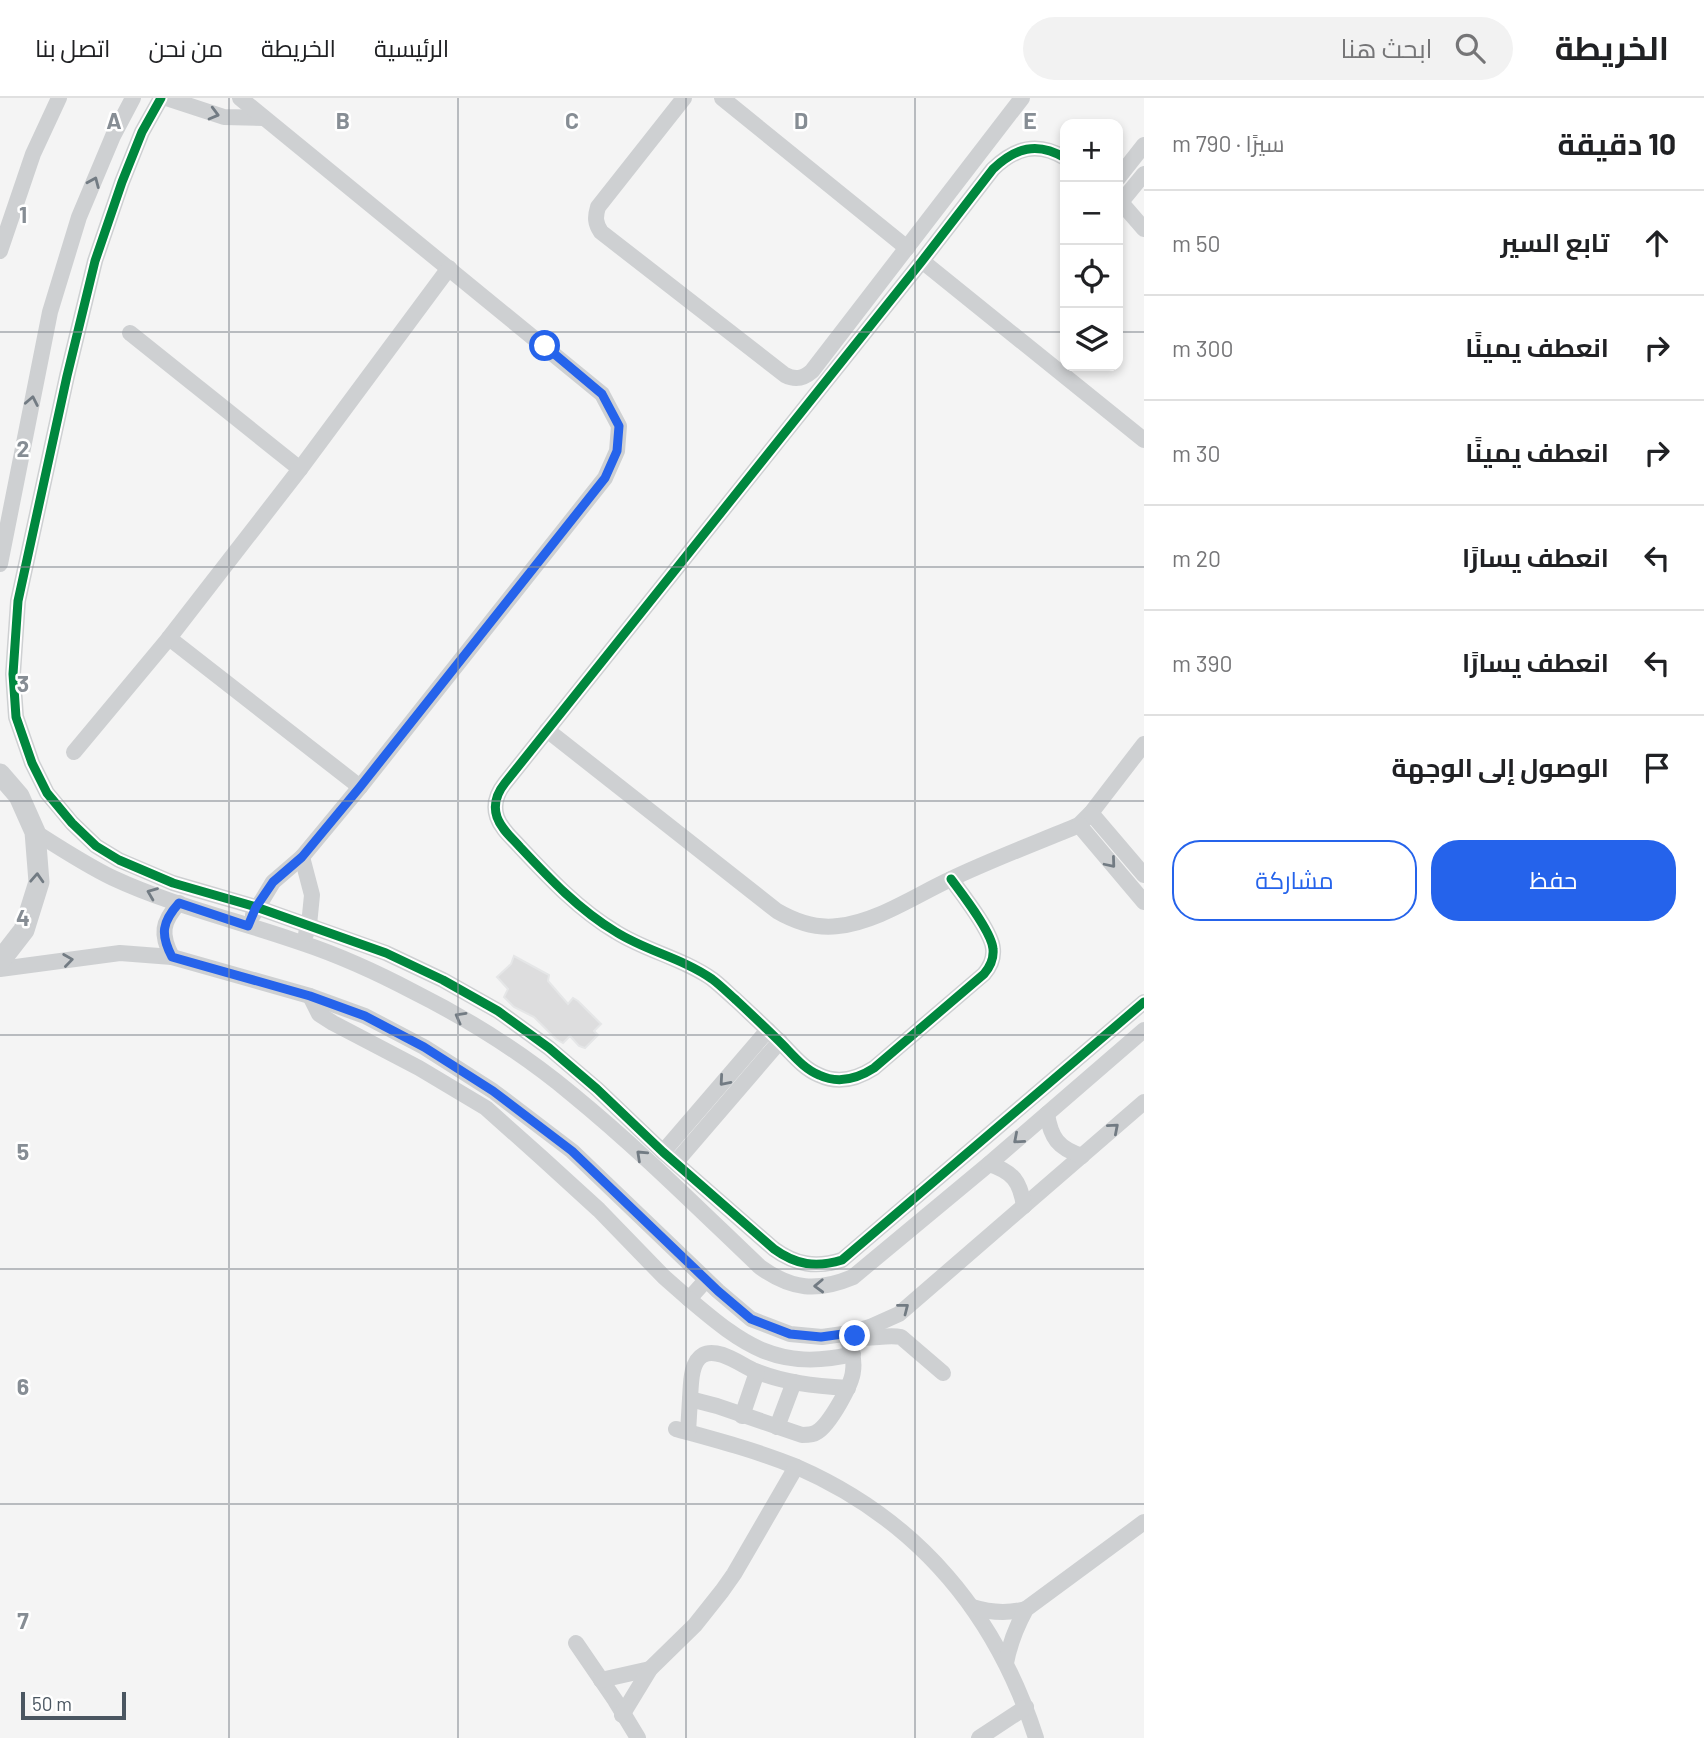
<!DOCTYPE html>
<html lang="ar">
<head>
<meta charset="utf-8">
<style>
  :root { --surface:#fff; --page:#f2f2f2; --text:#202124; --muted:#757577; --line:#e0e0e0; --accent:#2563eb }
  body { margin:0; font-family:Barlow,Cairo,sans-serif; background:var(--page); color:var(--text); direction:rtl }
  .controls { position:absolute; right:21px; top:21px; display:grid; overflow:hidden; border-radius:14px; box-shadow:0 4px 10px #0003 }
  .controls button { width:63px; height:63px; display:grid; place-items:center; padding:0; border:0; border-bottom:2px solid var(--line); background:var(--surface); color:var(--text); font:35px sans-serif }
  .scale { position:absolute; left:21px; bottom:18px; width:105px; box-sizing:border-box; padding-left:7px; border:4px solid #4a5661; border-top:0; font-size:19px; line-height:24px; white-space:nowrap; color:#4a5661; -webkit-text-stroke:5px #fff; paint-order:stroke }
  .stop { position:absolute; width:21px; height:21px; margin:-16px; border:5px solid #2563eb; border-radius:50%; background:#fff }
  .stop.end { background:#2563eb; border-color:#fff; box-shadow:0 2px 7px #0008 }
  .list { margin:0; padding:0; list-style:none }
  h2 { display:flex; justify-content:space-between; align-items:center; height:91px; margin:0; padding:0 28px; font-size:30px }
  h2 small { font-size:23px; font-weight:400; color:var(--muted) }
  .list li { display:grid; grid-template-columns:46px 1fr auto; gap:21px; align-items:center; box-sizing:border-box; height:105px; padding:0 28px; border-top:2px solid var(--line) }
  .list b { display:block; font-size:26px; white-space:nowrap }
  .list em { font-size:23px; font-style:normal; color:var(--muted) }
  .actions { display:flex; gap:14px; padding:21px 28px }
  .actions a { flex:1; padding:16px 0; border:2px solid var(--accent); border-radius:28px; text-align:center; font-size:24px; color:var(--accent) }
  .actions .main { background:var(--accent); color:#fff }
  .icon { flex:none; width:38px; height:38px; fill:none; stroke:currentColor; stroke-width:2; stroke-linecap:round; stroke-linejoin:round }
  .map { position:relative; flex:none; width:1144px; height:1640px; overflow:hidden; direction:ltr }
  header { display:flex; align-items:center; gap:42px; box-sizing:border-box; height:98px; padding:0 35px; background:var(--surface); border-bottom:2px solid var(--line) }
  header strong { font-size:33px }
  nav { display:flex; gap:38px; margin-inline-start:auto; font-size:24px }
  .search { width:490px; height:63px; background:var(--page); display:flex; align-items:center; gap:18px; box-sizing:border-box; padding:0 24px; border-radius:38px; color:var(--muted); font-size:26px }
  main { display:flex }
  aside { flex:1; background:var(--surface) }
  .map>svg:first-child { display:block }
  .building { fill:#ddddde; stroke:#e5e6e7; stroke-width:2 }
  .lines { fill:none; stroke-linecap:round; stroke-linejoin:round }
  .minor { stroke:#ced0d2; stroke-width:16 }
  .tertiary { stroke:#ced0d2; stroke-width:21 }
  .cycleway-casing { stroke:#fff; stroke-width:13 }
  .cycleway { stroke:#00873e; stroke-width:9 }
  .oneway { stroke:#727b83 }
  .route { stroke:#2563eb; stroke-width:9 }
  .grid { fill:none; stroke:#868d94; stroke-width:2; stroke-opacity:0.55 }
  .grid-label { font-size:23px; text-anchor:middle; font-weight:bold; fill:#868d94; stroke:#fff; stroke-width:5; stroke-linejoin:round; paint-order:stroke }
</style>
</head>
<body>
<header>
<strong>الخريطة</strong>
<div class="search"><svg class="icon" aria-label="search" viewBox="0 0 24 24"><circle cx="10" cy="10" r="6"/><path d="M15 15l6 6"/></svg>ابحث هنا</div>
<nav><a>الرئيسية</a><a>الخريطة</a><a>من نحن</a><a>اتصل بنا</a></nav>
</header>
<main>
<aside>
<h2>10 دقيقة<small>سيرًا · 790 m</small></h2>
<ul class="list">
<li><svg class="icon" aria-label="ahead" viewBox="0 0 24 24"><path d="M12 20V5M6 11l6-6 6 6"/></svg><div><b>تابع السير</b></div><em>50 m</em></li>
<li><svg class="icon" aria-label="right" viewBox="0 0 24 24"><path d="M7 20v-9h11M14 6l5 5-5 5"/></svg><div><b>انعطف يمينًا</b></div><em>300 m</em></li>
<li><svg class="icon" aria-label="right" viewBox="0 0 24 24"><path d="M7 20v-9h11M14 6l5 5-5 5"/></svg><div><b>انعطف يمينًا</b></div><em>30 m</em></li>
<li><svg class="icon" aria-label="left" viewBox="0 0 24 24"><path d="M17 20v-9H6M10 6l-5 5 5 5"/></svg><div><b>انعطف يسارًا</b></div><em>20 m</em></li>
<li><svg class="icon" aria-label="left" viewBox="0 0 24 24"><path d="M17 20v-9H6M10 6l-5 5 5 5"/></svg><div><b>انعطف يسارًا</b></div><em>390 m</em></li>
<li><svg class="icon" aria-label="arrive" viewBox="0 0 24 24"><path d="M6 21V4h12l-3 4 3 4H6"/></svg><div><b>الوصول إلى الوجهة</b></div></li>
</ul>
<div class="actions"><a class="main">حفظ</a><a>مشاركة</a></div>
</aside>
<div class="map">
<svg width="1144" height="1640" viewBox="0 0 1144 1640">
  <rect width="100%" height="100%" fill="#f4f4f4"/>
  <polygon class="building" points="514,858 549,877 548,883 568,906 573,900 578,903 601,926 594,933 598,937 585,950 579,948 570,938 563,945 556,941 534,919 514,909 504,899 508,891 497,879 511,866"/>
  <g class="lines">
    <g class="minor">
      <path d="M 161,0 L 142,34 L 122,84 L 95,163 L 67,278 L 18,503 L 13,576 L 16,619 L 32,665 L 47,695 L 72,725 L 96,748 L 119,762 L 173,785 L 256,809 L 386,855 L 443,882 L 498,913 L 549,950 L 597,991 L 663,1054 L 774,1151 C 796,1167 816,1170 842,1162 L 1144,904"/>
      <polyline points="166,0 224,19 264,20"/>
      <polyline points="240,0 602,296 619,328 617,353 605,380 360,689 302,759 273,784 253,817"/>
      <path d="M 684,0 L 598,109 C 595,119 595,125 601,134 L 785,277 C 795,282 803,281 812,273 L 1022,0"/>
      <polyline points="722,0 907,150"/>
      <polyline points="1118,80 1144,47"/>
      <polyline points="1118,101 1144,131"/>
      <polyline points="1121,104 1144,76"/>
      <polyline points="0,153 33,56 59,0"/>
      <polyline points="922,163 1144,342"/>
      <polyline points="130,235 300,371"/>
      <polyline points="0,466 50,214 79,119 113,38 133,0"/>
      <polyline points="169,540 360,689"/>
      <path d="M 547,632 L 777,813 C 796,824 816,831 838,828 C 877,824 916,797 951,781 C 993,761 1036,745 1079,727 L 1091,715 L 1144,646"/>
      <polyline points="74,654 169,540 300,371 449,170"/>
      <polyline points="1091,715 1144,777"/>
      <polyline points="1079,727 1144,804"/>
      <path d="M 35,734 C 60,750 86,767 113,780 C 173,808 240,823 302,845 C 341,858 378,875 414,894 C 470,922 525,957 573,997 C 639,1051 699,1111 760,1169 C 792,1192 817,1194 853,1179 L 989,1066 L 1144,932"/>
      <polyline points="302,759 312,797 309,827 306,836"/>
      <path d="M 951,781 C 962,796 992,834 993,851 C 994,861 990,869 984,876 L 874,970 C 857,981 838,986 819,977 C 804,971 793,957 782,946 C 767,931 751,916 736,902 C 728,895 720,887 712,881 C 682,860 646,853 616,834 C 579,812 549,780 520,749 C 512,740 501,731 497,719 C 493,707 497,695 505,685 L 922,163 L 993,71 C 1015,50 1037,43 1065,60"/>
      <path d="M 172,859 C 160,836 162,824 179,805"/>
      <polyline points="0,871 120,855 172,859 310,898 365,918 424,949 493,993 572,1053 718,1193 751,1221 790,1236 822,1239 850,1235 870,1229 899,1216 1144,1004"/>
      <polyline points="310,898 319,916 333,925 419,970 486,1010 542,1060 599,1112 664,1179 689,1201 706,1182"/>
      <path d="M 1047,1016 C 1051,1040 1058,1050 1082,1058"/>
      <polyline points="663,1054 768,932"/>
      <polyline points="676,1064 780,943"/>
      <path d="M 989,1066 C 1013,1074 1020,1083 1024,1108"/>
      <path d="M 689,1201 C 743,1247 778,1274 853,1256"/>
      <path d="M 855,1239 C 871,1242 886,1236 901,1239 L 943,1275"/>
      <path d="M 690,1301 C 691,1288 690,1264 703,1257 C 717,1249 740,1266 753,1272 C 783,1285 816,1288 848,1290"/>
      <polyline points="742,1318 757,1274"/>
      <polyline points="777,1329 794,1284"/>
      <path d="M 676,1331 C 716,1342 758,1353 797,1369 C 918,1422 996,1516 1036,1640"/>
      <path d="M 688,1334 L 690,1301 L 717,1308 L 802,1337 C 807,1337 813,1337 817,1334 C 829,1327 852,1287 853,1273 C 855,1260 850,1248 845,1236"/>
      <path d="M 972,1509 C 991,1515 1007,1516 1026,1511"/>
      <polyline points="576,1545 615,1602 638,1640"/>
      <path d="M 1006,1565 C 1010,1544 1016,1529 1026,1511 L 1144,1424"/>
      <polyline points="601,1582 650,1571"/>
      <polyline points="622,1617 650,1571 695,1527 722,1493 734,1476 796,1369"/>
      <polyline points="979,1640 1026,1609"/>
    </g>
    <polyline class="tertiary" points="0,676 19,698 35,734 39,784 24,832 0,863"/>
    <defs>
      <g id="cycleway">
        <path d="M 161,0 L 142,34 L 122,84 L 95,163 L 67,278 L 18,503 L 13,576 L 16,619 L 32,665 L 47,695 L 72,725 L 96,748 L 119,762 L 173,785 L 256,809 L 386,855 L 443,882 L 498,913 L 549,950 L 597,991 L 663,1054 L 774,1151 C 796,1167 816,1170 842,1162 L 1144,904"/>
        <path d="M 951,781 C 962,796 992,834 993,851 C 994,861 990,869 984,876 L 874,970 C 857,981 838,986 819,977 C 804,971 793,957 782,946 C 767,931 751,916 736,902 C 728,895 720,887 712,881 C 682,860 646,853 616,834 C 579,812 549,780 520,749 C 512,740 501,731 497,719 C 493,707 497,695 505,685 L 922,163 L 993,71 C 1015,50 1037,43 1065,60"/>
      </g>
    </defs>
    <use href="#cycleway" class="cycleway-casing"/>
    <use href="#cycleway" class="cycleway"/>
  </g>
  <defs><path id="oneway-chevron" d="M-2-3.5L2.5 0L-2 3.5" fill="none" stroke-width="1.6" stroke-linecap="round" stroke-linejoin="round" transform="scale(1.75)"/></defs>
  <g class="oneway">
    <use href="#oneway-chevron" transform="translate(214 16) rotate(15)"/>
    <use href="#oneway-chevron" transform="translate(94 84) rotate(-67)"/>
    <use href="#oneway-chevron" transform="translate(32 303) rotate(-79)"/>
    <use href="#oneway-chevron" transform="translate(1111 765) rotate(50)"/>
    <use href="#oneway-chevron" transform="translate(37 780) rotate(-87)"/>
    <use href="#oneway-chevron" transform="translate(152 795) rotate(-158)"/>
    <use href="#oneway-chevron" transform="translate(68 862) rotate(-8)"/>
    <use href="#oneway-chevron" transform="translate(460 919) rotate(-151)"/>
    <use href="#oneway-chevron" transform="translate(724 983) rotate(131)"/>
    <use href="#oneway-chevron" transform="translate(1114 1030) rotate(-41)"/>
    <use href="#oneway-chevron" transform="translate(1018 1041) rotate(139)"/>
    <use href="#oneway-chevron" transform="translate(641 1057) rotate(-137)"/>
    <use href="#oneway-chevron" transform="translate(819 1188) rotate(178)"/>
    <use href="#oneway-chevron" transform="translate(904 1210) rotate(-38)"/>
  </g>
  <g class="lines">
    <path class="route" d="M 545,248 L 602,296 L 619,328 L 617,353 L 605,380 L 360,689 L 302,759 L 273,784 L 256,809 L 248,828 L 179,805 C 162,824 160,836 172,859 L 310,898 L 365,918 L 424,949 L 493,993 L 572,1053 L 718,1193 L 751,1221 L 790,1236 L 821,1239 L 850,1235 L 855,1238"/>
  </g>
  <path class="grid" d="M 229,0 L 229,1640M 458,0 L 458,1640M 686,0 L 686,1640M 915,0 L 915,1640M 0,234 L 1065,234M 1118,234 L 1144,234M 0,469 L 1144,469M 0,703 L 1144,703M 0,937 L 1144,937M 0,1171 L 1144,1171M 0,1406 L 1144,1406"/>
  <g class="grid-label">
    <text x="114" y="31">A</text>
    <text x="343" y="31">B</text>
    <text x="572" y="31">C</text>
    <text x="801" y="31">D</text>
    <text x="1030" y="31">E</text>
    <text x="23" y="125">1</text>
    <text x="23" y="359">2</text>
    <text x="23" y="594">3</text>
    <text x="23" y="828">4</text>
    <text x="23" y="1062">5</text>
    <text x="23" y="1297">6</text>
    <text x="23" y="1531">7</text>
  </g>
</svg>
<div class="controls">
<button>+</button>
<button>−</button>
<button><svg class="icon" aria-label="locate" viewBox="0 0 24 24"><circle cx="12" cy="12" r="6"/><path d="M12 2v4M12 18v4M2 12h4M18 12h4"/></svg></button>
<button><svg class="icon" aria-label="layers" viewBox="0 0 24 24"><path d="M12 4l9 5-9 5-9-5zM3 14l9 5 9-5"/></svg></button>
</div>
<div class="scale">50 m</div>
<div class="stop" style="left:545px;top:248px"></div>
<div class="stop end" style="left:855px;top:1238px"></div>
</div>
</main>
</body>
</html>
